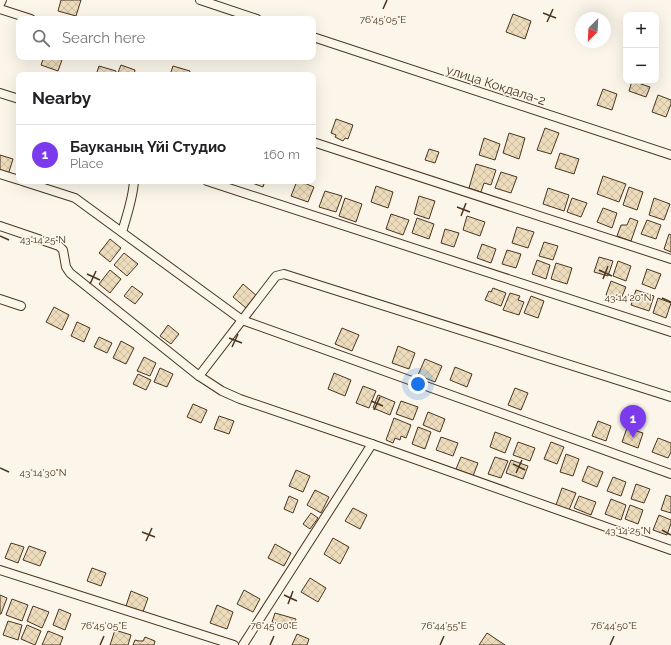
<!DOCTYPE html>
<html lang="en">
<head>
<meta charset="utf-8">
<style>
  :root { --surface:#fff; --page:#f2f2f2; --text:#202124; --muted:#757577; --line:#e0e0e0; --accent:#7c3aed }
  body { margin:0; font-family:Raleway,sans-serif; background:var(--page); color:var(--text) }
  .controls { position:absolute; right:12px; top:12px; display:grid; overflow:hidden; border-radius:8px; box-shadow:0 4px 16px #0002 }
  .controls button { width:36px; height:36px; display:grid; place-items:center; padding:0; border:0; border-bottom:1px solid var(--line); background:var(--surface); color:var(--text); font:20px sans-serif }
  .compass { position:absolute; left:575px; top:12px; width:36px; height:36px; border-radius:50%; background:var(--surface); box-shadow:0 4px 16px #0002; rotate:204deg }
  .you { position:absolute; left:418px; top:384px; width:14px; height:14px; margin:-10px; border:3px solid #fff; border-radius:50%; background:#1a73e8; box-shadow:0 0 0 6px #1a73e833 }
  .badge { display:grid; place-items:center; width:26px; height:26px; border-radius:50%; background:var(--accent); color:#fff; font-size:13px; font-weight:700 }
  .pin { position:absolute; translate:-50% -33px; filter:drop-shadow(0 1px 2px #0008) }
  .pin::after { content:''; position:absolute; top:21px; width:14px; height:12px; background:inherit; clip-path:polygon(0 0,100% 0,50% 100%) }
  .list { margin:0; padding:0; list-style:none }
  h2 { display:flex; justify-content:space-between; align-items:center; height:52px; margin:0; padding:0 16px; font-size:17px }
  h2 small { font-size:13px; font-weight:400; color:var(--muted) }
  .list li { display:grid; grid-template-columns:26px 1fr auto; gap:12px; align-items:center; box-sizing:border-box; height:60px; padding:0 16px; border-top:1px solid var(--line) }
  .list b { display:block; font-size:15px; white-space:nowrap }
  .list p { margin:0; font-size:13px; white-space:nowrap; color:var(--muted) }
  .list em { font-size:13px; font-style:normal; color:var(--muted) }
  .icon { flex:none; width:22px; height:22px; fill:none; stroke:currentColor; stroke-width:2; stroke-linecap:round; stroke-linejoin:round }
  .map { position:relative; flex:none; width:671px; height:645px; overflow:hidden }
  .search { position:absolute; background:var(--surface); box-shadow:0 4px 16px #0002; left:16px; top:16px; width:300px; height:44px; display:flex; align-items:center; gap:10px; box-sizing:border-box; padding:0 14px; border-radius:8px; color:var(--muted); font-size:15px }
  .panel { position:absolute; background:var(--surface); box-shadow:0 4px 16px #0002; left:16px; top:72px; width:300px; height:112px; border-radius:8px }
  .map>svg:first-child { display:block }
  .building { fill:url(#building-cross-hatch); stroke:#4a3520 }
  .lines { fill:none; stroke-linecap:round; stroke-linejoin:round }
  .street-casing { stroke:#4a3520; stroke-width:10 }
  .street { stroke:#fbf6e9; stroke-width:8 }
  .ticks { fill:none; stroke:#4a3520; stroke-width:1.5 }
  .labels { text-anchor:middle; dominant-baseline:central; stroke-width:3; stroke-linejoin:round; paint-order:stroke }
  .street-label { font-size:13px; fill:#4a3520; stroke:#fbf6e9 }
  .ticks-label { font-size:10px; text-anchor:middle; fill:#4a3520; stroke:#fbf6e9; stroke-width:3; stroke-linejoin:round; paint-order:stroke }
</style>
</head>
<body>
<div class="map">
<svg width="671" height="645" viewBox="0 0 671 645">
  <defs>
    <pattern id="building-cross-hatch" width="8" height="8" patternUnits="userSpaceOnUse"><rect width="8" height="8" fill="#ecdcbc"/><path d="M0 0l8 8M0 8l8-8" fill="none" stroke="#ccbda1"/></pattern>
  </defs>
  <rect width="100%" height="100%" fill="#fbf6e9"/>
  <g class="building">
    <polygon points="61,0 81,0 76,16 58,11"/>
    <polygon points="513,14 531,21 525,39 506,32"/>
    <polygon points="44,57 63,57 58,71 41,65"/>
    <polygon points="121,65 135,70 134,75 117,75"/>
    <polygon points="99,66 116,71 115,75 96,75"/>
    <polygon points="173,66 190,71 189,75 170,75"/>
    <polygon points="632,81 650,87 646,97 629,91"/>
    <polygon points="603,89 617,94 612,110 597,105"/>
    <polygon points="658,95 671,100 671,104 666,117 652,112"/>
    <polygon points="336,119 353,125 348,139 345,138 343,141 335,137 336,135 331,133"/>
    <polygon points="545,128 559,133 551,154 537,150"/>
    <polygon points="509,133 525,138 519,159 503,153"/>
    <polygon points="484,138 500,144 495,160 479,155"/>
    <polygon points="429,149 439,152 435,163 425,160"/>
    <polygon points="560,153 579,159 574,174 555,168"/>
    <polygon points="0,155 13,159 8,175 0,173"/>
    <polygon points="476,164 496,170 491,185 484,183 481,192 469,188"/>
    <polygon points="501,172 517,177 511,193 495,188"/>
    <polygon points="603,176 626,184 619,202 597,194"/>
    <polygon points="247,181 265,181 263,187"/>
    <polygon points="297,181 299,181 314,187 308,202 291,196"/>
    <polygon points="376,186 393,192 388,208 371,202"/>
    <polygon points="629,187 643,192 637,210 623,205"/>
    <polygon points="548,188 569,195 564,211 543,204"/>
    <polygon points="325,191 342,196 336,212 319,207"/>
    <polygon points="419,196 435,201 429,219 414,214"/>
    <polygon points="345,198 362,204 356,222 339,216"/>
    <polygon points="572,198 587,203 581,217 567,212"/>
    <polygon points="654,198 670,204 664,220 649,215"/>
    <polygon points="603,208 617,213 612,228 597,222"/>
    <polygon points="391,214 409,220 403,235 386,229"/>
    <polygon points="467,216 485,222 480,236 463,230"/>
    <polygon points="417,218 434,224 429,239 412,233"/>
    <polygon points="630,218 638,221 631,241 617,236 621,225 627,225"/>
    <polygon points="647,220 661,225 656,239 641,234"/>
    <polygon points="517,227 534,232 528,248 512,243"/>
    <polygon points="445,229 459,233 454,247 441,243"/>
    <polygon points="669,234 671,235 671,252 664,249"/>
    <polygon points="110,239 121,248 110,262 99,253"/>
    <polygon points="544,242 558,246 553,260 539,256"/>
    <polygon points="482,244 496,249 491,263 477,258"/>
    <polygon points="507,250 521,254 516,268 502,264"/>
    <polygon points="124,253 138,264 127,276 114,265"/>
    <polygon points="599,257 613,261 608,276 594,272"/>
    <polygon points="537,260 550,265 546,279 532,274"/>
    <polygon points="618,261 631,266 626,281 613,276"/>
    <polygon points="556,263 572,268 567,284 551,279"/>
    <polygon points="647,269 661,274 655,289 642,284"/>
    <polygon points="110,270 121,279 110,293 99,284"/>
    <polygon points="611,281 626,287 620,301 606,295"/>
    <polygon points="243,284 257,296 246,308 233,297"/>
    <polygon points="132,286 143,294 135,304 124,296"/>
    <polygon points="493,288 506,293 501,306 485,300 489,291 491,292"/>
    <polygon points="636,290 654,296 649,311 631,305"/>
    <polygon points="510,293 520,296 518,300 524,302 519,315 503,310"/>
    <polygon points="531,296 544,301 538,318 524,313"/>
    <polygon points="658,298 671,303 666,318 653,313"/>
    <polygon points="54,307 69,315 62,330 46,322"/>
    <polygon points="77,322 90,328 84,342 71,336"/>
    <polygon points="168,325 179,334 171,344 160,336"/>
    <polygon points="342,328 359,335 352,351 335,344"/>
    <polygon points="99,337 112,343 107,353 94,347"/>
    <polygon points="121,341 134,348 126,364 113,358"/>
    <polygon points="398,346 415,353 409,369 392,363"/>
    <polygon points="144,357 156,363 150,376 137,371"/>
    <polygon points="425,359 442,366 435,382 418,375"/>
    <polygon points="455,367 472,374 467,387 450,380"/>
    <polygon points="160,368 173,374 167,387 154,382"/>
    <polygon points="334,373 351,380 345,396 328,389"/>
    <polygon points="138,374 151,380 146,390 133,384"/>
    <polygon points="363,386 376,391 369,408 356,403"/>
    <polygon points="515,388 528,393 521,410 508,405"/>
    <polygon points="378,395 395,402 390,415 373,408"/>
    <polygon points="401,401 418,407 413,420 396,414"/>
    <polygon points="193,404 207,410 201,423 187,417"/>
    <polygon points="428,412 445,419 440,432 423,425"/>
    <polygon points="219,416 234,421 229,434 214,429"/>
    <polygon points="394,418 411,425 406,438 401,436 400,440 395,438 393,443 386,440"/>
    <polygon points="598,421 611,426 606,441 592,436"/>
    <polygon points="418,427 431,432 425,449 412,444"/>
    <polygon points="627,428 643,433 638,448 622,442"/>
    <polygon points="495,432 511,438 505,453 490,447"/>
    <polygon points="441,437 458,443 453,456 436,450"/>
    <polygon points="658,438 671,443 671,452 668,458 652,452"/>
    <polygon points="518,442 535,448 530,461 513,455"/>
    <polygon points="551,442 564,447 557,464 544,459"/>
    <polygon points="566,454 579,459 573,476 560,472"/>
    <polygon points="461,457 478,463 473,476 456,469"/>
    <polygon points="495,457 508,461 501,478 488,474"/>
    <polygon points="511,460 528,466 523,479 506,473"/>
    <polygon points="588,466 603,472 597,487 582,481"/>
    <polygon points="296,470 310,476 303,492 289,486"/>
    <polygon points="613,477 626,482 621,496 607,491"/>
    <polygon points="636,484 650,489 644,503 631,499"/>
    <polygon points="562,488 576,493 569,510 556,505"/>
    <polygon points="315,490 329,497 321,513 307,505"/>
    <polygon points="666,495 671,497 671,513 661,510"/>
    <polygon points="289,496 298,500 293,513 284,509"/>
    <polygon points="579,496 596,502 591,515 574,508"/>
    <polygon points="611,499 626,505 621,520 605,514"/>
    <polygon points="630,505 643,510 638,524 625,519"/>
    <polygon points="353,508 367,515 360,529 345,521"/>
    <polygon points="311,513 318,518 310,529 303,524"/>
    <polygon points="659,515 671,520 671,523 667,535 653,530"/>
    <polygon points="333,538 349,547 340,564 324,554"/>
    <polygon points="11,543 24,547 18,563 5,558"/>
    <polygon points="275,544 291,553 284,566 268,558"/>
    <polygon points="29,546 46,552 40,566 23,560"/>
    <polygon points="92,568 106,573 101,586 87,581"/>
    <polygon points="310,578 326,588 318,602 301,592"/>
    <polygon points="244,590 260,599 253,612 237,604"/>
    <polygon points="131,591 148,598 143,612 126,606"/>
    <polygon points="0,595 7,598 1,614 0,614"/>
    <polygon points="12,599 28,605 22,621 6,615"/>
    <polygon points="217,605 233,612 227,629 210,623"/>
    <polygon points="33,606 49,612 42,628 27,621"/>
    <polygon points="59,609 71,614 65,630 53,625"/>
    <polygon points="275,613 296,619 293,628 272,622"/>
    <polygon points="8,621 22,625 18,640 3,635"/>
    <polygon points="27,625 41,631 35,645 21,639"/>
    <polygon points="115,630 131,635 128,645 110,645"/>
    <polygon points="48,631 63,637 60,645 42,645"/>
    <polygon points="487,633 505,645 479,645"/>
    <polygon points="297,634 309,639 307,645 292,645"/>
    <polygon points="145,637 155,641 154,645 133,645 135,640 139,641 143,641"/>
  </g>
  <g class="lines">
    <defs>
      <g id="street">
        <polyline points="200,0 257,19"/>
        <polyline points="0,4 2,0"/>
        <polyline points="0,9 31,19"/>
        <polyline points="313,37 671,155"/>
        <polyline points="0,93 19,99"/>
        <polyline points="313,142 671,259"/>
        <polyline points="0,174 19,180"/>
        <polyline points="22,181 75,198 242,320 671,474"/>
        <polyline points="207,181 671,332"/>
        <polyline points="0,226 59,246 63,250 66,267 70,273 199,376 222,391 240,399 372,444 671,550"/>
        <path d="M 122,232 C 127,215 133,198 134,181"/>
        <polyline points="0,299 21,306"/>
        <polyline points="199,376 276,276 284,274 671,397"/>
        <polyline points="0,570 234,645"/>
        <polyline points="243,645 372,444"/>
      </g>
    </defs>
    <use href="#street" class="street-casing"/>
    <use href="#street" class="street"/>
  </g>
  <path class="ticks" d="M 383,9 L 387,0M 543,13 L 556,18M 547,22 L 553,9M 457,207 L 470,212M 461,216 L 466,203M 0,236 L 9,240M 599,270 L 612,276M 87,274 L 100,280M 603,279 L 608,266M 90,284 L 96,271M 662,298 L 671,302M 229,338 L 242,343M 232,347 L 238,334M 371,401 L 383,406M 374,410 L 380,397M 513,464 L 525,470M 0,468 L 9,472M 516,473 L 522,460M 662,530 L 671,535M 142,532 L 155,537M 146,541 L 152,528M 284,595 L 297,601M 288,604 L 293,591M 100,645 L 104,636M 270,645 L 274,636M 440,645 L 444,636M 610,645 L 614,636"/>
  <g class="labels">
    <g class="street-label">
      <text transform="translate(496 85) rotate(18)">улица Кокдала-2</text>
    </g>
  </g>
  <g class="ticks-label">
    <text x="383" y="23">76°45'05"E</text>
    <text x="43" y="243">43°14'25"N</text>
    <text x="628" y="301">43°14'20"N</text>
    <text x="43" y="476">43°14'30"N</text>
    <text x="628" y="534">43°14'25"N</text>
    <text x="104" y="629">76°45'05"E</text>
    <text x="274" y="629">76°45'00"E</text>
    <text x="444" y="629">76°44'55"E</text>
    <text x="614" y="629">76°44'50"E</text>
  </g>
</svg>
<div class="controls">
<button>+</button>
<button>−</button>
</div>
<svg class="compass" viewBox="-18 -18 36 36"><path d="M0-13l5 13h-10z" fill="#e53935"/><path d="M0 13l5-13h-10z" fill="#757577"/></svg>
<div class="you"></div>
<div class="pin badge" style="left:633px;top:438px">1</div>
<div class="search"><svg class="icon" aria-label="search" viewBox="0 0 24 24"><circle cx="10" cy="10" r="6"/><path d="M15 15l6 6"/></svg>Search here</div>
<section class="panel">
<h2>Nearby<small></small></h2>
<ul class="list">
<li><span class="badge">1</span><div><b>Бауканың Үйі Студио</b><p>Place</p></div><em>160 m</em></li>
</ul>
</section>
</div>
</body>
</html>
